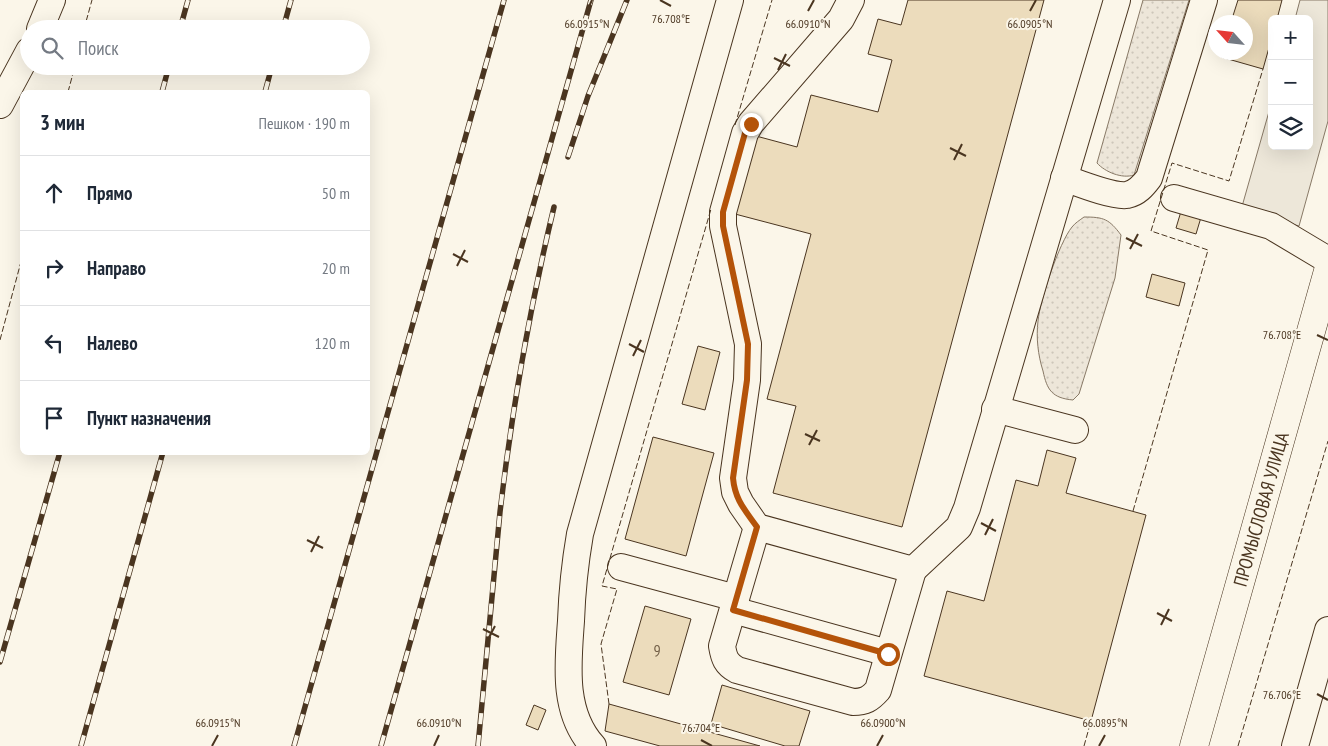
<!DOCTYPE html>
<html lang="ru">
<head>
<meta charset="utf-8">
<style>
  :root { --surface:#fff; --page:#f6f6f7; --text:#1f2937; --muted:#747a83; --line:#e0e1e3 }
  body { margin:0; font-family:"PT Sans Narrow",sans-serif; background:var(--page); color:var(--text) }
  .controls { position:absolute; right:15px; top:15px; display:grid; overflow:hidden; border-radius:8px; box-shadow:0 5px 20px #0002 }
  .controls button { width:45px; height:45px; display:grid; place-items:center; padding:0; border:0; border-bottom:1px solid var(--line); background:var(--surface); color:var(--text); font:25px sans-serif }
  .compass { position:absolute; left:1208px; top:15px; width:45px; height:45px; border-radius:50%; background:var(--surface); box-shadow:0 5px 20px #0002; rotate:297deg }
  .stop { position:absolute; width:15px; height:15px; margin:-11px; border:4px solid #b45309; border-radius:50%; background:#fff }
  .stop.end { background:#b45309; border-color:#fff; box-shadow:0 1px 5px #0008 }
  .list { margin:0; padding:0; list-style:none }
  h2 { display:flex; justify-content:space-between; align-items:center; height:65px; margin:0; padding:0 20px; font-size:21px }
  h2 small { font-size:16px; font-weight:400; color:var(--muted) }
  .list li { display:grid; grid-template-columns:32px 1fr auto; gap:15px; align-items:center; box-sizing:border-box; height:75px; padding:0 20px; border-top:1px solid var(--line) }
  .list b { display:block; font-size:19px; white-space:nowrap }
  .list em { font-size:16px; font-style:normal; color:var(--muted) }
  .icon { flex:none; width:28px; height:28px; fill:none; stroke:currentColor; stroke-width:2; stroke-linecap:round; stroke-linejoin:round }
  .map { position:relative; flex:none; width:1328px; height:746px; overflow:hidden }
  .search { position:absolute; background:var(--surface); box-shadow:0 5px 20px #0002; left:20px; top:20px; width:350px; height:55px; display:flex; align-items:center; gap:12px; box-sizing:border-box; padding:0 18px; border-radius:28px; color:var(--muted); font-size:19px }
  .panel { position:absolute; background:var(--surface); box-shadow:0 5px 20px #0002; left:20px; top:90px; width:350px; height:365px; border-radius:8px }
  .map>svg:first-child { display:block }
  .grass { fill:url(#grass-dots); stroke:#887966 }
  .parking { fill:#ede7d9; stroke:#887966 }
  .building { fill:#ecdcbc; stroke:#4a3520 }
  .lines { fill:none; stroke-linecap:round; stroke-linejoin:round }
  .minor-casing { stroke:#4a3520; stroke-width:28 }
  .major-casing { stroke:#4a3520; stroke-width:29 }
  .minor { stroke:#fbf6e9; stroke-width:26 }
  .major { stroke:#fbf6e9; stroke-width:28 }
  .rail-casing { stroke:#4a3520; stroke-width:5.5 }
  .rail { stroke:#fbf6e9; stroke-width:4; stroke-dasharray:11; stroke-linecap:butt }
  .fence { stroke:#4a3520; stroke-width:1; stroke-dasharray:6 2.5; stroke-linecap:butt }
  .route { stroke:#b45309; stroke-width:6 }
  .ticks { fill:none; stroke:#4a3520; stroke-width:2 }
  .labels { text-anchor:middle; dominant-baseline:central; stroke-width:4; stroke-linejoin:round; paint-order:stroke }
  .number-label { font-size:16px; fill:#725f47 }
  .street-label { font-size:19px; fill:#4a3520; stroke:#fbf6e9 }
  .ticks-label { font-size:12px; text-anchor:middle; fill:#4a3520; stroke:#fbf6e9; stroke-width:4; stroke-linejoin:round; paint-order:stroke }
</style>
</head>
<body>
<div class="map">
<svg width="1328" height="746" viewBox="0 0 1328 746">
  <defs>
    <pattern id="grass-dots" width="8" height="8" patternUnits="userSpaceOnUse" patternTransform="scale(1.25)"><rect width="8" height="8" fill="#ede6d9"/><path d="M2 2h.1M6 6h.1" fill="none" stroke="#cdc6ba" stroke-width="1.8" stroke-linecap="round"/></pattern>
  </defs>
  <rect width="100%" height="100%" fill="#fbf6e9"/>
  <g class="grass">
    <path d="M 1143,0 L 1189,0 L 1134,175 C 1122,179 1105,172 1097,163 Z"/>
    <path d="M 1084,217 C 1104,217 1109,219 1121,235 L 1115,278 L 1079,394 L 1073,400 C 1052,398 1047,390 1043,371 C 1038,355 1036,338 1038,321 C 1040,300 1059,243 1072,227 C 1075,223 1080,220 1084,217 Z"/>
  </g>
  <polygon class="parking" points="1300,0 1328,0 1328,121 1299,226 1241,210 1272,101 1272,146 1309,146 1309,19 1295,19"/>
  <g class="building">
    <polygon points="908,0 1044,0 902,527 773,493 796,406 767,399 811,234 735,214 756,136 797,147 811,95 878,112 892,60 868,54 878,19 901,25"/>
    <polygon points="1238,0 1282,0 1277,19 1272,19 1272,37 1263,69 1221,57 1222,52 1246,52 1246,22 1231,22"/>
    <polygon points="1182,208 1202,214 1196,234 1176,228"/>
    <polygon points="1152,274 1185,283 1179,306 1146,297"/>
    <polygon points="698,346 720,352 705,410 682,404"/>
    <polygon points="653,437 714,453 686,556 625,539"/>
    <polygon points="1047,450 1076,458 1066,493 1146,515 1091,721 924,676 947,591 984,601 1016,480 1038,486"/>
    <polygon points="645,606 691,619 669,695 623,682"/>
    <polygon points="722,685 810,711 799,746 785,746 711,724"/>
    <polygon points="609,704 760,746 660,746 605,731"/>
    <polygon points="534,705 546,710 538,730 526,725"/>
  </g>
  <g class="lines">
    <defs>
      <g id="minor">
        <polyline points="851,0 841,19 751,123 745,133 723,212 723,226 748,344 747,380 733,478 735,492 741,504 757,527 913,570 959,527 967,508 1117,0"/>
        <polyline points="40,29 52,0"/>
        <polyline points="0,105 29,51"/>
        <path d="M 1064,178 C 1078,183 1113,197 1127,195 C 1137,193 1143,186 1149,178 L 1204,0"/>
        <polyline points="1174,198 1271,226 1328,260"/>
        <polyline points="995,409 1075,430"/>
        <path d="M 757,527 L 722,646 C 724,658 726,664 737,670 L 853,702 C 865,702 870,699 878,690 L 913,570"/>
        <polyline points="621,567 736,598"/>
        <polyline points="733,610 888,653"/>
        <path d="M 593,746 C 562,712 568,663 571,621 C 572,592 575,563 580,534 L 730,0"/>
        <polyline points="1295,746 1328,630"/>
      </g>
      <g id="major">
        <path id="s1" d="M 1194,746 L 1328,271"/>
      </g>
    </defs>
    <use href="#minor" class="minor-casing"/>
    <use href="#major" class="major-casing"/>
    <use href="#minor" class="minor"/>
    <use href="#major" class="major"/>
    <defs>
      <g id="rail">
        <polyline points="180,29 188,0"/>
        <polyline points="283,29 291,0"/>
        <polyline points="162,92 169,66"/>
        <polyline points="265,92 272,66"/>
        <polyline points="568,157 588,96 627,0"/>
        <polyline points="0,662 60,452"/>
        <polyline points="81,746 163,452"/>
        <polyline points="294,746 504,0"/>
        <polyline points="381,746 591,0"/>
        <path d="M 478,746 C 486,668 492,590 500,512 C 512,409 530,307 554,207"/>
      </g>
    </defs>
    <use href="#rail" class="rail-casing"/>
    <use href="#rail" class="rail"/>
    <g class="fence">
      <polyline points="84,29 92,0"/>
      <polyline points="68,92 75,66"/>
      <polyline points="735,125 772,0"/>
      <polyline points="0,340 22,258"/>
      <polyline points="1133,511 1208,250 1151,231 1172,163 1229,181 1263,69"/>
      <polyline points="609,704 601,644 617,589 602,586 711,209"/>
      <polyline points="1084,746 1091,721"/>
      <polyline points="1238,746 1328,441"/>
    </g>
  </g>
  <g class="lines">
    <path class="route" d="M 751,124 L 745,133 L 723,212 L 723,226 L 748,344 L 747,380 L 733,478 C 735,500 745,510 757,527 L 733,610 L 888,654"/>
  </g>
  <path class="ticks" d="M 660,0 L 671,6M 587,11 L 592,0M 808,11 L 814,0M 1030,11 L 1036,0M 774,58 L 790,66M 778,70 L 786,54M 950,148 L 966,156M 954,160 L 962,144M 1126,238 L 1142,246M 1130,249 L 1138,234M 453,254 L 468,262M 457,266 L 465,250M 1317,335 L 1328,340M 629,344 L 644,352M 633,356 L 641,340M 805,434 L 820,441M 809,445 L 817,430M 981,523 L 996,531M 985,535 L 993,519M 307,540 L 323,548M 311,552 L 319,536M 1157,613 L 1172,621M 1161,625 L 1169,609M 483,629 L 499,637M 487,641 L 495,626M 1317,694 L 1328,700M 701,740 L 712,746M 212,746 L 218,735M 434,746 L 439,735M 877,746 L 883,735M 1099,746 L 1105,735"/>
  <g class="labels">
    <g class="number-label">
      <text x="657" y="650">9</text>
    </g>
    <g class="street-label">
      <text stroke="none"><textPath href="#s1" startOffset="246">ПРОМЫСЛОВАЯ УЛИЦА</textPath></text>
    </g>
  </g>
  <g class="ticks-label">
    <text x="671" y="23">76.708°E</text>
    <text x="587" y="28">66.0915°N</text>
    <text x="808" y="28">66.0910°N</text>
    <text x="1030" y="28">66.0905°N</text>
    <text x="1282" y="339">76.708°E</text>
    <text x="1282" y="699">76.706°E</text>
    <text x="218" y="727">66.0915°N</text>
    <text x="439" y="727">66.0910°N</text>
    <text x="883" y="727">66.0900°N</text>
    <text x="1105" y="727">66.0895°N</text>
    <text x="701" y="732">76.704°E</text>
  </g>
</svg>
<div class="controls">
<button>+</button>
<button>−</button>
<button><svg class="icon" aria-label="layers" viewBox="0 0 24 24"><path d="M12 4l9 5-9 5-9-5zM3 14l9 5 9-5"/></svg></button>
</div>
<svg class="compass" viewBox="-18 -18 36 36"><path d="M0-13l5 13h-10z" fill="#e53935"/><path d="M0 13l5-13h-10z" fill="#747a83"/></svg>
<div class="stop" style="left:888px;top:654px"></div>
<div class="stop end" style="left:751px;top:124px"></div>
<div class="search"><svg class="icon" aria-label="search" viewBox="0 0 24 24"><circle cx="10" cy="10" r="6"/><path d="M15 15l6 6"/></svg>Поиск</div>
<section class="panel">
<h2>3 мин<small>Пешком · 190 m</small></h2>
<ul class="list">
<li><svg class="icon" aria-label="ahead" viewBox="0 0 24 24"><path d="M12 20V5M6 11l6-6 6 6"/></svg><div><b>Прямо</b></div><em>50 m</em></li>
<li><svg class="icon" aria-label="right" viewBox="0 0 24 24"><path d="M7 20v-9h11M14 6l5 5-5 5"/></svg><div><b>Направо</b></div><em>20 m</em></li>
<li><svg class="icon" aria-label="left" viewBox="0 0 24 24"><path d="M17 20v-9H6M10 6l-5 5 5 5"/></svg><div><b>Налево</b></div><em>120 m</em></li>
<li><svg class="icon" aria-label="arrive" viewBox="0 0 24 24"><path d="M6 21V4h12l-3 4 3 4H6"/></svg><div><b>Пункт назначения</b></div></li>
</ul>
</section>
</div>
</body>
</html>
